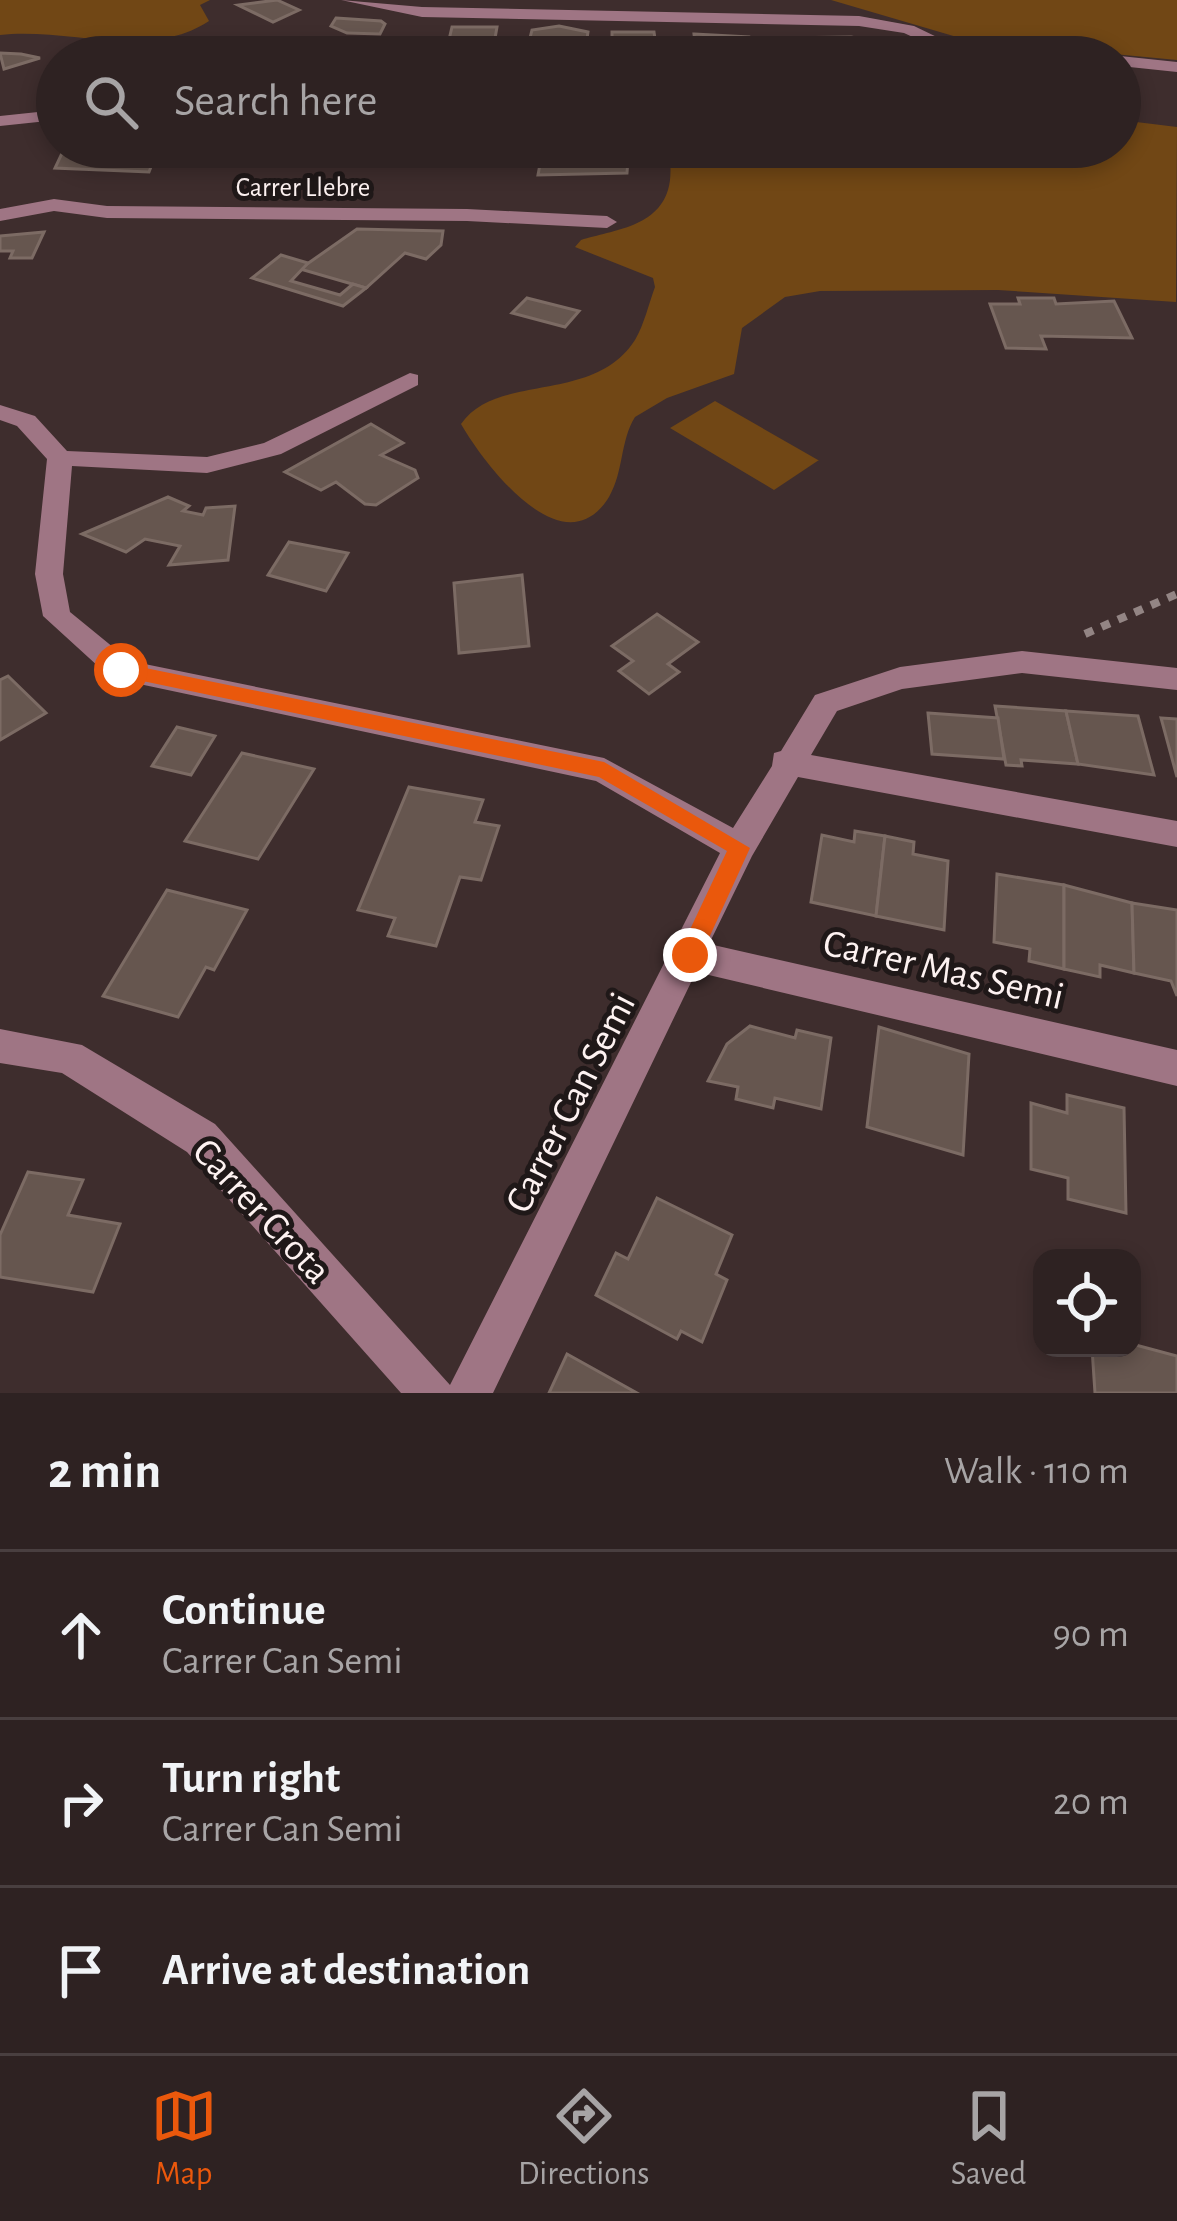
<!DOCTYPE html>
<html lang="en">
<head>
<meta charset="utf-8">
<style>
  body { margin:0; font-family:"Alegreya Sans",sans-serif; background:#3a2f2f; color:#f1f3f6 }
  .controls { position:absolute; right:36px; bottom:36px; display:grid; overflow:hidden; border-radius:24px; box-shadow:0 6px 18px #0003 }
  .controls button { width:108px; height:108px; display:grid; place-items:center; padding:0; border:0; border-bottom:3px solid #493f40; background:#2e2222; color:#f1f3f6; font:60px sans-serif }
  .stop { position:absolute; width:36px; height:36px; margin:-27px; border:9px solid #ea580c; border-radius:50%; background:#fff }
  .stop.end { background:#ea580c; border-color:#fff; box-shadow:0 3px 12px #0008 }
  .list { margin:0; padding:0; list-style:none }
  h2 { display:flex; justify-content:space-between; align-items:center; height:156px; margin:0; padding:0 48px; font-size:51px }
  h2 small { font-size:39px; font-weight:400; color:#a7a4a5 }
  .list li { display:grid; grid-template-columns:78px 1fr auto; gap:36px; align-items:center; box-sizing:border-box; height:168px; padding:0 48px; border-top:3px solid #493f40 }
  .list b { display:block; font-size:45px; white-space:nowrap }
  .list p { margin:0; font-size:39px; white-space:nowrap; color:#a7a4a5 }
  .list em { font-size:39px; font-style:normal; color:#a7a4a5 }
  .icon { flex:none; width:66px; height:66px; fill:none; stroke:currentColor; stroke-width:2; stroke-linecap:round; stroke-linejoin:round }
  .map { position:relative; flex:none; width:1177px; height:1393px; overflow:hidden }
  .search { position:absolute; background:#2e2222; box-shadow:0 6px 18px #0003; left:36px; right:36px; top:36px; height:132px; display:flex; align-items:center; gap:30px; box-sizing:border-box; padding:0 42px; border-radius:66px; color:#a7a4a5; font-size:45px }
  .sheet { height:660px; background:#2e2222 }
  nav { display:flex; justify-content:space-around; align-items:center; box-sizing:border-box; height:168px; border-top:3px solid #493f40; background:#2e2222; font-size:33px; color:#a7a4a5 }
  nav a { display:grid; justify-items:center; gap:6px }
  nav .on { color:#ea580c }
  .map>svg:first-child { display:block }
  .green { fill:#714715 }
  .building { fill:#66564f; stroke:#7c6b64; stroke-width:3 }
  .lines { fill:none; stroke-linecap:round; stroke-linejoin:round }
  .path { stroke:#938584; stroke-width:8; stroke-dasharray:9 9; stroke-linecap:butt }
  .minor { fill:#9f7584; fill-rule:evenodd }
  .route { fill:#ea580c }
  .labels { text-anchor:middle; stroke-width:10; stroke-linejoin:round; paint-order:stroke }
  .far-street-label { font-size:27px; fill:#fdf2f1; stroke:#1f1818 }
  .near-street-label { font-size:39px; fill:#fdf2f1; stroke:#1f1818 }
</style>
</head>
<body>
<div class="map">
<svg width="1177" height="1393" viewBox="0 0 1177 1393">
  <rect width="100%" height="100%" fill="#3e2d2d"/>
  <!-- green -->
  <g class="green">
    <path d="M0,0H210L200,5L209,21C149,61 67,27 0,35Z"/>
    <path d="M831,0H1177V60L967,40Z"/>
    <path d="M1120,120L1177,127L1176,302L998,290L820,291L785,297L742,328L734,374L667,398L635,417C620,441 624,471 609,497C563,571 483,462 461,424C497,372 593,405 635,340C644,325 649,303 655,287L653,278L575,247L581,240C613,230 660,227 669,186C672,173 669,161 672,147H1120Z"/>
    <path d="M715,401L818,460H819L774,490L670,428Z"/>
  </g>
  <!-- building -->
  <g class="building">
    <path d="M277,0L299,10L273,22L238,5Z"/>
    <path d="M336,18L381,21L385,24L380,34L347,33L331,26Z"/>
    <path d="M559,26L588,32L586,46L529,42L532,30Z"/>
    <path d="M452,27H497L494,44H448Z"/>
    <path d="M612,32H654L655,39H666V46L612,44Z"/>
    <path d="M694,34L749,37L751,49L696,50Z"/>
    <path d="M851,37L867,40L870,52L782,51L779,38Z"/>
    <path d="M0,53L21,54L40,58L4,69Z"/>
    <path d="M118,147L115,155L154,159L149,172L55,168L64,149Z"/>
    <path d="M605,152L628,160L627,173L538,175L541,159H579Z"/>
    <path d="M357,229L443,231L441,245L426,259L405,253L366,288L300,269Z"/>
    <path d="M44,232L32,258H10L13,251H0V236Z"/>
    <path d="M281,255L308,263L291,281L340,295L353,284L366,288L343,306L252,278Z"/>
    <path d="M527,298L579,311L565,327L512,313Z"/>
    <path d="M1018,298H1054L1056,304L1114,301L1132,338L1041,336L1046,349L1006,348L990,304H1020Z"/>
    <path d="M371,424L403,443L381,455L415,470L418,478L376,505L365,504L336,482L321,490L285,472Z"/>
    <path d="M168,497L189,506L183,511L203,515L206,508L235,506L228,560L169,565L180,546L145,539L126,552L82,534Z"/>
    <path d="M289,542L348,553L326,591L268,575Z"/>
    <path d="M522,575L529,646L459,653L454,583Z"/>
    <path d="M657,614L698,642L668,664L679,672L649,694L619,671L633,661L612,646Z"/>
    <path d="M8,676L46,713L0,740V680Z"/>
    <path d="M995,706L1066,711L1078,764L1021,760L1022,766L1006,765Z"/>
    <path d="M1066,711L1138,716L1154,775L1078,764Z"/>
    <path d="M928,713L998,718L1004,759L932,754Z"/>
    <path d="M1161,718L1177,719V777Z"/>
    <path d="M177,727L215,736L191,775L152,766Z"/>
    <path d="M242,753L314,769L258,859L185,841Z"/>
    <path d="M409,787L483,800L475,822L499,826L481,880L460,877L436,946L388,936L395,918L358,910Z"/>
    <path d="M855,831L885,836L876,916L811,902L822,835L854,842Z"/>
    <path d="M885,836L914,842L913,854L948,861L944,930L876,916Z"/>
    <path d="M997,874L1064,885V969L1029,961L1030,949L994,942Z"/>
    <path d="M1064,885L1132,903L1134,973L1100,965V977L1064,969Z"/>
    <path d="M167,890L247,910L214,970L206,967L178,1017L103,996Z"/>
    <path d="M1132,903L1177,910V996L1171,981L1134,973Z"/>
    <path d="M750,1026L795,1038L797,1030L831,1038L821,1109L775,1098L773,1108L736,1099L738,1087L708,1081L727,1044Z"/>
    <path d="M879,1027L969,1054L963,1155L867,1127Z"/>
    <path d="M1067,1095L1124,1108L1126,1213L1068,1199V1178L1031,1169V1103L1067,1113Z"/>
    <path d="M28,1172L83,1180L68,1215L120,1224L93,1292L0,1277V1235Z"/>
    <path d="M657,1198L732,1235L716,1274L727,1280L702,1342L681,1331L677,1339L596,1295L616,1253L628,1259Z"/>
    <path d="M1132,1344L1177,1356V1393H1095L1092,1348Z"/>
    <path d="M567,1354L637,1393H549Z"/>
  </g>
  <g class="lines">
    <!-- path -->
    <path class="path" d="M1085,634L1177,594"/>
    <!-- minor -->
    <g class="minor">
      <path d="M341,0L422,7L859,16L914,26L941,39L1076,52L1084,57L946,49L947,57H931L930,45L904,33L859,26L422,17Z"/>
      <path d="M1120,56L1177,62V72L1120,66Z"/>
      <path d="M57,110V120L0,126V116Z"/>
      <path d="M54,199L107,206L467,209L607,216L617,222L607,228L467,221L107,218L54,211L0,221V209Z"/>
      <path d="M410,373L418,375V385L281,454L207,473L72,466L63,574L70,612L130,661L604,758L733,828L772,766L774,753L781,751L815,695L900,667L1022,651L1177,668V690L1022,673L902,689L837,711L811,755L1177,821V847L798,777L752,856L709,944L1177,1050V1086L696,972L493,1393H401L187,1152L62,1073L0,1063V1029L82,1045L215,1124L450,1385L720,853L596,781L111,678L43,616L35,574L47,459L17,426L0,420V405L35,416L67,451L207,457L264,443Z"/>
    </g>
  </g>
  <!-- route -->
  <path class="route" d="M121,663L604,762L750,848L698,962L690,965L678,955L727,851L599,777L114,675L112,670Z"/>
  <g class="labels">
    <!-- far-street labels -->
    <g class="far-street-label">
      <text x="303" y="196">Carrer Llebre</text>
    </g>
    <!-- near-street labels -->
    <g class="near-street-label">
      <text transform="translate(944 968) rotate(13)" y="14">Carrer Mas Semi</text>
      <text transform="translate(569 1102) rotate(-63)" y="14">Carrer Can Semi</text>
      <text transform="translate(263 1210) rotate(47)" y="14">Carrer Crota</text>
    </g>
  </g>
</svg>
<div class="controls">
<button><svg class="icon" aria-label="locate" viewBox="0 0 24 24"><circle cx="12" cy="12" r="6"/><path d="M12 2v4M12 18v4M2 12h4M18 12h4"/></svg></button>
</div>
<div class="stop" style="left:121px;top:670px"></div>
<div class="stop end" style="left:690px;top:955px"></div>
<div class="search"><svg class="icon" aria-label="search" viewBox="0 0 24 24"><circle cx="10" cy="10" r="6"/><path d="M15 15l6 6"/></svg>Search here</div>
</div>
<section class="sheet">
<h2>2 min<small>Walk · 110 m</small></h2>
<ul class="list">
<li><svg class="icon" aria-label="ahead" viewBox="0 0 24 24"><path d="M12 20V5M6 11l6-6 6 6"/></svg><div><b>Continue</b><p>Carrer Can Semi</p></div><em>90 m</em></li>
<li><svg class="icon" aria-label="right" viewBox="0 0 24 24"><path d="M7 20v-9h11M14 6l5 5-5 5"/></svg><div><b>Turn right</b><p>Carrer Can Semi</p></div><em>20 m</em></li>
<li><svg class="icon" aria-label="arrive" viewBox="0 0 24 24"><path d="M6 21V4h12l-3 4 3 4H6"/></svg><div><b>Arrive at destination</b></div></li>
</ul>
</section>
<nav>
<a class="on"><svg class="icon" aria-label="map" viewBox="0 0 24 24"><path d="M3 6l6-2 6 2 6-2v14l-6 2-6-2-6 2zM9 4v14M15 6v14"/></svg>Map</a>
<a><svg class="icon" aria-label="directions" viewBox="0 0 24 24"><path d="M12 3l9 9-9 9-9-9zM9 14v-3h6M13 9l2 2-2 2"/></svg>Directions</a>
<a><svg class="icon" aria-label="saved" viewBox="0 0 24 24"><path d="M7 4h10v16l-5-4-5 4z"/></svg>Saved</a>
</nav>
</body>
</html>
